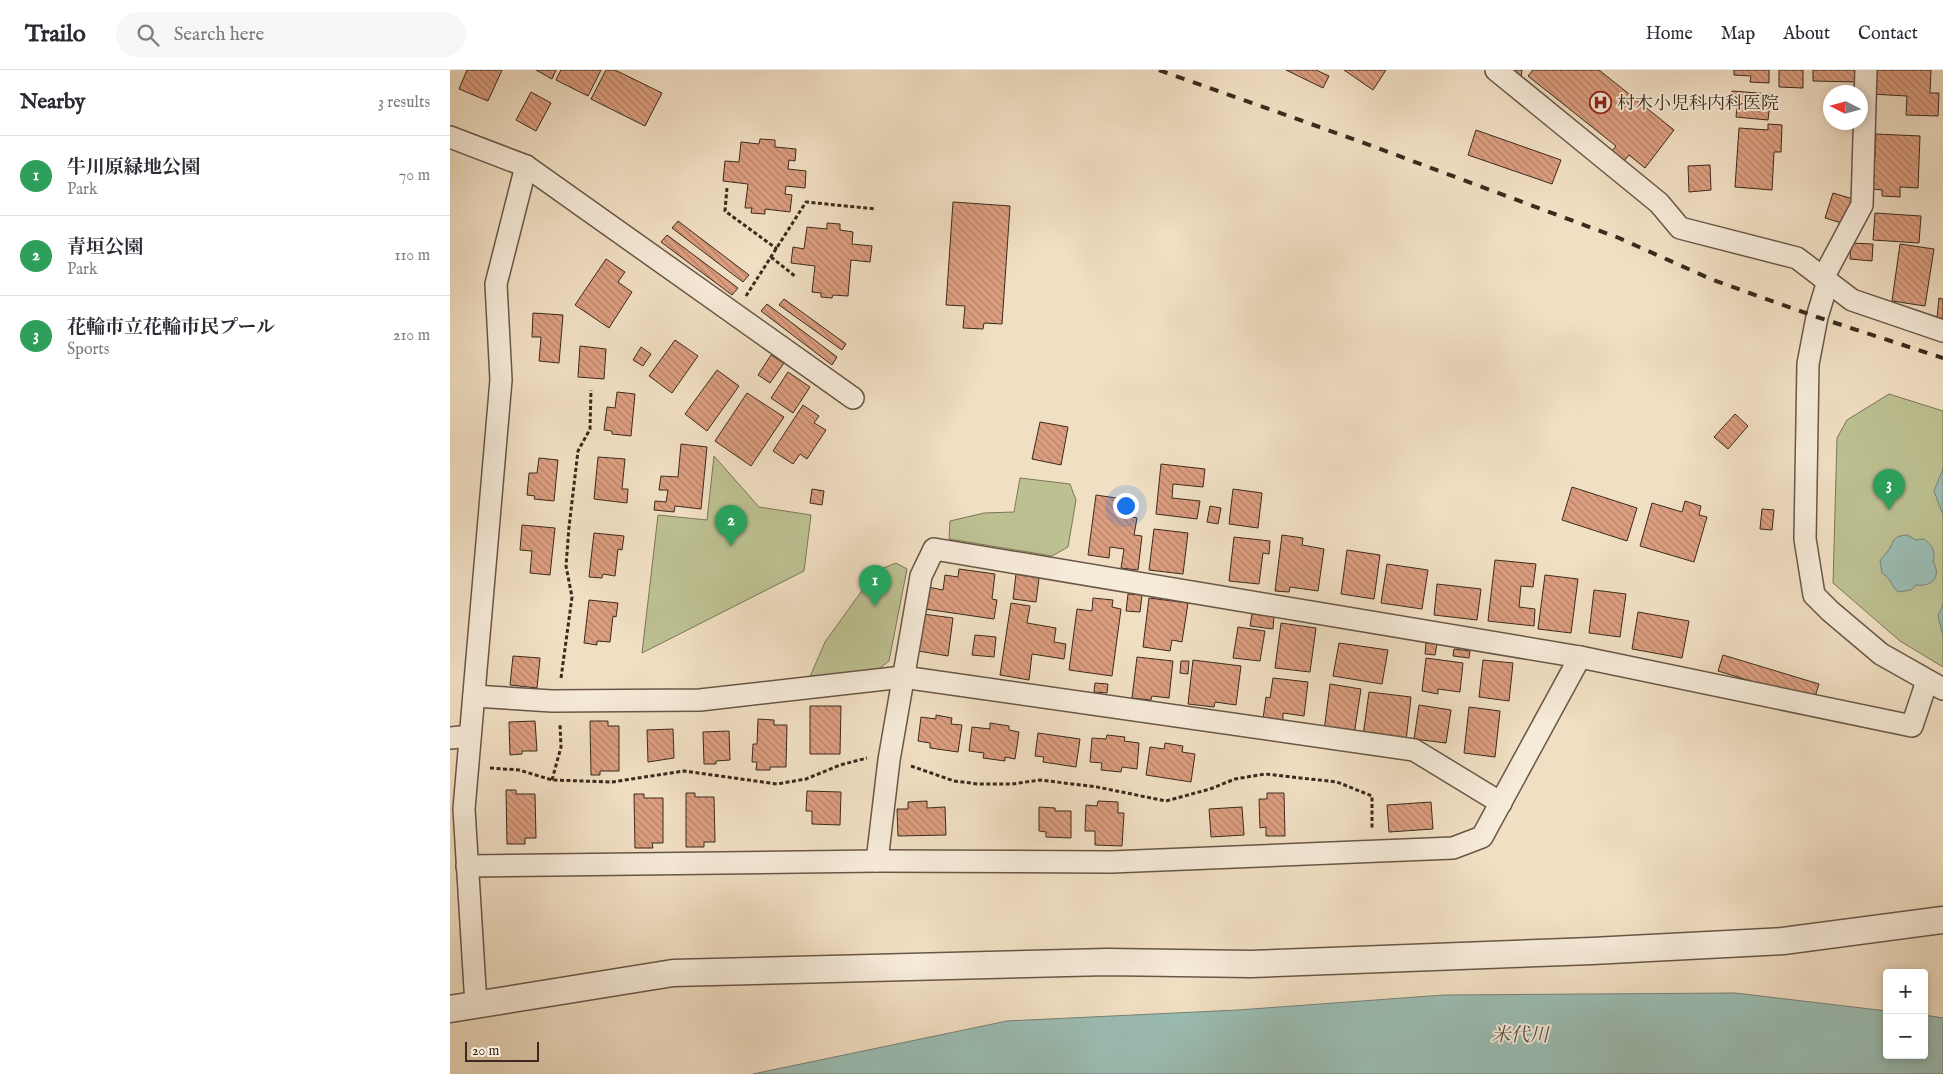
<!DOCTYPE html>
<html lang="en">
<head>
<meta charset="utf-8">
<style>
  body { margin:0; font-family:"IM FELL English","Noto Serif JP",serif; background:#f7f7f7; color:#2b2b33 }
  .controls { position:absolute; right:15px; bottom:15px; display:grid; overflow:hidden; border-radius:5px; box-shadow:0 2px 8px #0003 }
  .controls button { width:45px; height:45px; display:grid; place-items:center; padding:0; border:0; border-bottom:1px solid #e1e1e2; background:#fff; color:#2b2b33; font:25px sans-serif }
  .compass { position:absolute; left:1373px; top:15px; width:45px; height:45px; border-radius:50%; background:#fff; box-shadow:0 2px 8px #0003; rotate:276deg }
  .scale { position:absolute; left:15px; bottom:12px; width:74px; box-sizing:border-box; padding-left:5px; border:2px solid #3b2a1d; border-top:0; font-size:14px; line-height:18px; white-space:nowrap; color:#3b2a1d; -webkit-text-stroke:4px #f6ead8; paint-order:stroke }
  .you { position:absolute; left:675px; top:435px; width:18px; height:18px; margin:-12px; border:4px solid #fff; border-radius:50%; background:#1a73e8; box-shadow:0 0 0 8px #1a73e833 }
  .badge { display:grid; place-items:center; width:32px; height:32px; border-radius:50%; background:#7c3aed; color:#fff; font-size:16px; font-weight:700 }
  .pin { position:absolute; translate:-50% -41px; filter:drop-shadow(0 1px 2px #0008) }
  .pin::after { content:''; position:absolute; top:26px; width:18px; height:15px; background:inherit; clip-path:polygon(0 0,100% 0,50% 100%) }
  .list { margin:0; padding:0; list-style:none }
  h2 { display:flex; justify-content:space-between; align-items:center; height:65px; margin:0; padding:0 20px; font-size:21px }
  h2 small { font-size:16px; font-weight:400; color:#7c7c81 }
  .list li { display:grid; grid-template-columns:32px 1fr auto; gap:15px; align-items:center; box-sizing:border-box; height:80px; padding:0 20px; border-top:1px solid #e1e1e2 }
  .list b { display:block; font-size:19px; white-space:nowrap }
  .list p { margin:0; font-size:16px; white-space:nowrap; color:#7c7c81 }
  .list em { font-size:16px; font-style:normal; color:#7c7c81 }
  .icon { flex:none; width:28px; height:28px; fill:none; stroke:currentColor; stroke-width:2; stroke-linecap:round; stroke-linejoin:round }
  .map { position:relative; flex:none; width:1493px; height:1004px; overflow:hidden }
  header { display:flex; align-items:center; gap:30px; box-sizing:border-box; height:70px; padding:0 25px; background:#fff; border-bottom:1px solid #e1e1e2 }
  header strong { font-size:24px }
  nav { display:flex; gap:28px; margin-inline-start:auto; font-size:18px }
  .search { width:350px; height:45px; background:#f7f7f7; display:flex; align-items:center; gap:12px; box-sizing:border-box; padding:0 18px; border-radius:28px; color:#7c7c81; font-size:19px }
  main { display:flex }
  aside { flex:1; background:#fff }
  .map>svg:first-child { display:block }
  .green { fill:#bdc192; stroke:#7c7658 }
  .water { fill:#9bbdb3; stroke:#758277 }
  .building { fill:url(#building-back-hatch); stroke:#3b2a1d }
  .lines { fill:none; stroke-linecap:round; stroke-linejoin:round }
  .minor-casing { stroke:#685746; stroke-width:24 }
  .tertiary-casing { stroke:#685746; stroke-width:29 }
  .path { stroke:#3b2a1d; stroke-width:3; stroke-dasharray:4 2.5; stroke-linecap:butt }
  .minor { stroke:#f6ead8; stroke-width:21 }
  .tertiary { stroke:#f6ead8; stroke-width:26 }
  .rail { stroke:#3b2a1d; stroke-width:4; stroke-dasharray:9 9; stroke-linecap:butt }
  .labels { text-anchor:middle; stroke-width:4; stroke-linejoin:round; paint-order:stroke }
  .poi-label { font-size:18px; fill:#3b2a1d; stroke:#f6ead8; text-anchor:start }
  .water-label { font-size:19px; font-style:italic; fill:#534f42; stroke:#f6ead8 }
</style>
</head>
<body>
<header>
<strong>Trailo</strong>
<div class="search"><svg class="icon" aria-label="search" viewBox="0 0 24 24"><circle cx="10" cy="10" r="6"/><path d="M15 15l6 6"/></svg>Search here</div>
<nav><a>Home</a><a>Map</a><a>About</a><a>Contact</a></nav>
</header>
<main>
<aside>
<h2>Nearby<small>3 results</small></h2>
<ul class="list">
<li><span class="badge" style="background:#2e9e5b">1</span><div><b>牛川原緑地公園</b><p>Park</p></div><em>70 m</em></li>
<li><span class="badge" style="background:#2e9e5b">2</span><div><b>青垣公園</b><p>Park</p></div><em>110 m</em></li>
<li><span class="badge" style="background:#2e9e5b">3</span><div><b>花輪市立花輪市民プール</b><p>Sports</p></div><em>210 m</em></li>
</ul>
</aside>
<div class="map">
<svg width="1493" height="1004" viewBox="0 0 1493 1004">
  <defs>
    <pattern id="building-back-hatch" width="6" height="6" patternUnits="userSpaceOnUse" patternTransform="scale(1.25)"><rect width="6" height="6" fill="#dc9e80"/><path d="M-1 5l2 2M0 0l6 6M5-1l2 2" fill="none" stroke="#b48168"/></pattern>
  </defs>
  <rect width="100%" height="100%" fill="#f1dfc3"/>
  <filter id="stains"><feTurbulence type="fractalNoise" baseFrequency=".004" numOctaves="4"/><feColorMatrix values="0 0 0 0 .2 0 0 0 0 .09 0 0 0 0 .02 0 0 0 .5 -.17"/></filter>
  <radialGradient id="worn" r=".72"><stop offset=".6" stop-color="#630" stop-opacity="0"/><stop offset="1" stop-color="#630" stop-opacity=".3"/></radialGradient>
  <!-- green -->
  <g class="green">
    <path d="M1439,324L1493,341V597L1450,571L1383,513L1387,368L1397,350Z"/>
    <path d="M264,386L309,437L361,445L354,501L192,583L208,445L257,450Z"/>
    <path d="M570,408L620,414L626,430L618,477L602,486L499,469L500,451L534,443L564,442Z"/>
    <path d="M446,493L457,499L439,591L421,605L359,609L375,572L426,501Z"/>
  </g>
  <!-- water -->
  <g class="water">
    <path d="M1493,399V445L1484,421Z"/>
    <path d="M1457,465L1466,470L1474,469C1483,476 1486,481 1483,492C1492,507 1482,517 1466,515L1461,520L1448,522C1441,516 1441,508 1432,503L1430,491C1433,486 1438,482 1440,478C1444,468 1446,466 1457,465Z"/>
    <path d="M1493,534V566L1488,546Z"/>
    <path d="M1285,923L1437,941V985H1474V945L1493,948V1004H303L557,951L788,940L994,925Z"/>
  </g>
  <!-- building -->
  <g class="building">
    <path d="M17,0H52L38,31L9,19Z"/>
    <path d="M86,0H106L102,9Z"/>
    <path d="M111,0H151L138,26L106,10Z"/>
    <path d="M156,0H165L212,23L195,56L141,29Z"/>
    <path d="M836,0H866L879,6L873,18Z"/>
    <path d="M894,0H936L923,20Z"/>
    <path d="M1060,0H1072L1071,8Z"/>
    <path d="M1083,0H1149L1224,60L1195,98L1179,85L1173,92L1161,82L1166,76L1078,6Z"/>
    <path d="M1284,0H1319V13L1300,12L1301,6L1284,5Z"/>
    <path d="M1329,0H1353V18L1329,17Z"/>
    <path d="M1363,0H1409V12L1363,11Z"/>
    <path d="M1421,0H1481L1480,23H1489L1488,46L1456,45L1457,26L1420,24Z"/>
    <path d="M1282,21L1321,24L1318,50L1286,47L1287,36H1281Z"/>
    <path d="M81,22L101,33L86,61L66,50Z"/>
    <path d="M1318,54L1332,55L1331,82H1324L1322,120L1285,117L1289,58L1318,60Z"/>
    <path d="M1026,60L1111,90L1102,114L1018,85Z"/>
    <path d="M1426,64L1470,66L1468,118L1450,117V127L1432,126V120L1423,119Z"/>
    <path d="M310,69L325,70V77L346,79L345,91L339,90L338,99L356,101L355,118L336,116L335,124L342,125L340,142L315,139V144L301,143L302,138H295L298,114L273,111L275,91L289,92L291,72L309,74Z"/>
    <path d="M1260,95L1261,120L1239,122L1238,96Z"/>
    <path d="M1383,123L1403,129L1395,154L1375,148Z"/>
    <path d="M503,132L560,136L552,254L534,253L533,259L513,258L515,236L496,235Z"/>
    <path d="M1425,143L1471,146L1469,173L1423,170Z"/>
    <path d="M228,151L299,205L293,212L222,158Z"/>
    <path d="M377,153L390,154V160L403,162L402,174L422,176L420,192L401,190L398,226L383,225L382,228L371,227V223L362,222L365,196L341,193L343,177L354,179L357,157L377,159Z"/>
    <path d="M217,165L288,218L282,225L211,172Z"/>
    <path d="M1401,173L1423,174L1422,191L1400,189Z"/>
    <path d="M1450,174L1484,179L1475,236L1442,231Z"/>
    <path d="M156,189L175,202L168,212L182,222L159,258L125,235Z"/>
    <path d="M1489,228L1493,229V251L1487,248Z"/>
    <path d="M334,229L396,274L392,280L329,235Z"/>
    <path d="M317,234L387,287L382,295L311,241Z"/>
    <path d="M83,243L113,245L109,293L89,291L91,267H82Z"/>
    <path d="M225,270L248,286L222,323L199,306Z"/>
    <path d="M130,276L156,279L154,309L128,307Z"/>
    <path d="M191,277L201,284L193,296L183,290Z"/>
    <path d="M321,285L334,293L320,313L308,305Z"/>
    <path d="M267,300L289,316L257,361L235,344Z"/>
    <path d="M338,302L360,317L343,343L321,328Z"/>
    <path d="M167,322L185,324L181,366L162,364V361L154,360L157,337L165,338Z"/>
    <path d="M297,323L334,347L301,396L265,371Z"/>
    <path d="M353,335L369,346L364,353L376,360L357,389L350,384L343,394L323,381Z"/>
    <path d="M1285,344L1298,356L1278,379L1264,367Z"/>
    <path d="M590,352L618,357L611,395L582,389Z"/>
    <path d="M231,374L257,377L251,439L225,436L224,442L204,440L205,431L216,432L218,420H209L211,406L228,407Z"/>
    <path d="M148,387L175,389L172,419H178L177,433L144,429Z"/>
    <path d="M89,388L108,390L104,431L84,429L85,426L77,425L79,403H87Z"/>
    <path d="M711,394L755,399L753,417L723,414L722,428L750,431L747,449L706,444Z"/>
    <path d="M1122,417L1187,438L1177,471L1112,450Z"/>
    <path d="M362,419L374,421L372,435L360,433Z"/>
    <path d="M783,419L812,423L808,458L779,454Z"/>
    <path d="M646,425L680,430L678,446L687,448L684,465L692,466L688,500L671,498L674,479L660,477L659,488L638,485Z"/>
    <path d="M1235,431L1251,436L1249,445L1257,447L1244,492L1190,476L1202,433L1232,442Z"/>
    <path d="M760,436L771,438L768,454L757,452Z"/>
    <path d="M1312,439L1324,440L1322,460L1310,459Z"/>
    <path d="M72,455L105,458L100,505L80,503L82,481L70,480Z"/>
    <path d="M704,459L738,463L733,504L699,500Z"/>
    <path d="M144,463L174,466L172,480L168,479L165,506L153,504L152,508L139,507Z"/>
    <path d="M832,465L853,468L852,475L874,479L868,521L840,517L839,522L825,521Z"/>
    <path d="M784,467L820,471L819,484L813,483L809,514L779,511Z"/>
    <path d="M897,480L930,485L924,529L891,524Z"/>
    <path d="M1045,490L1086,494L1083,517L1071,516L1069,537L1085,539L1084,556L1038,551Z"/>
    <path d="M937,494L978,500L972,539L931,533Z"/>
    <path d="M509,499L545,504L542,529L547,530L544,549L475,539L478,517L493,520L495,505L508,507Z"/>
    <path d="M566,504L589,508L586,532L563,529Z"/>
    <path d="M1095,505L1128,509L1121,563L1088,559Z"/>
    <path d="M987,514L1031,519L1027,550L984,545Z"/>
    <path d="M1144,520L1176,524L1170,567L1139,563Z"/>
    <path d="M678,524L692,525L690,542L676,541Z"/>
    <path d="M643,528L663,530L662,537L671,539L662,606L619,600L627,539L642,541Z"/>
    <path d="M699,528L738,533L732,572L722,570L720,581L693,577Z"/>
    <path d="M139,530L168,533L166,547L163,546L160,572L147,571V575L134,573Z"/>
    <path d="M561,533L580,536L577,553L606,558L604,572L616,574L614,589L582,584L579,610L550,605Z"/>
    <path d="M1188,542L1239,551L1232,588L1182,579Z"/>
    <path d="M473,544L503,548L498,586L468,581Z"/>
    <path d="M802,544L824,546L823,559L800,556Z"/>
    <path d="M831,553L866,558L860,602L825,598Z"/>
    <path d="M788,557L815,561L810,591L783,588Z"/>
    <path d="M525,565L546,567L544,587L522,585Z"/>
    <path d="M889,573L938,580L932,614L883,606Z"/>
    <path d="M976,573L987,574L985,585L975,584Z"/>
    <path d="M1004,579L1020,581L1019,588L1003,586Z"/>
    <path d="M1273,585L1369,614L1364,630L1268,601Z"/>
    <path d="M63,586L90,588L87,618L60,615Z"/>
    <path d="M687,587L723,591L719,628L702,626L701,630L682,628Z"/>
    <path d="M976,588L1013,593L1010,622L988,619V624L972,621Z"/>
    <path d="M743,590L791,596L786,635L765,632L764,637L738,634Z"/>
    <path d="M1033,590L1063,593L1059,631L1029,627Z"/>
    <path d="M731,591H739L738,604L730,603Z"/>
    <path d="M823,608L858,612L854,646L833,643V652L813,649L816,627L820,628Z"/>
    <path d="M645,613L658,614L657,623L644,622Z"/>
    <path d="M880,614L911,619L904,665L874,661Z"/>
    <path d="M919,622L961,627L956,671L913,666Z"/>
    <path d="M969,635L1001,640L996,673L964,669Z"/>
    <path d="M360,636H391L390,684H360Z"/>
    <path d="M1019,637L1050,641L1045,687L1014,683Z"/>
    <path d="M486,645L502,648L501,654L512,655L508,682L480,678V673L468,671L471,647L486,649Z"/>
    <path d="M308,649L324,650V655H337L336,697H320V700H306L307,692H302L303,674H307Z"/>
    <path d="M85,651L87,681H72V684L60,685L59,652Z"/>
    <path d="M140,651H158V656H169V701H150V705H141Z"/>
    <path d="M540,653L559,656V660L569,662L565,689L555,687V691L533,688L534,683L519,681L522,657L540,659Z"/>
    <path d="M223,659L224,688L198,692L197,660Z"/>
    <path d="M279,661L280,690L266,691V694H254L253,662Z"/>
    <path d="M588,663L630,669L626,697L593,692L594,687L585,686Z"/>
    <path d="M657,665L675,667L674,671L689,673L687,699L672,697L671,702L651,700L652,693L640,692L642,668L656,669Z"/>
    <path d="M715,673L733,676L732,682L745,684L741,712L696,705L700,677L714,679Z"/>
    <path d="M56,720H66V724H85L86,768H75V774H57Z"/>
    <path d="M357,721L391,722L390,755L362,754V741H356Z"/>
    <path d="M236,723H245V727H264L265,772H254V777H236Z"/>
    <path d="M817,723H834L835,766H816V757L810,758L809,729H817Z"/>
    <path d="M184,724H194V728H213V773H202L203,778H185Z"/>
    <path d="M477,731V738L495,737L496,765L448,766L447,739H458V732Z"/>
    <path d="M648,731L668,732V743H674L672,776L645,775V761H635L636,735L647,736Z"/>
    <path d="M981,732L983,759L939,762L937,735Z"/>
    <path d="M589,737L605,738V741H621V768L596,767V762L589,761Z"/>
    <path d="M792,737L794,765L761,767L759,739Z"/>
  </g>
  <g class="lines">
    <defs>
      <g id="minor">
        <path d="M1046,0L1209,133L1230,158L1347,188L1402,230L1493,261"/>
        <path d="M0,67L76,96L403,328"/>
        <path d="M1373,208L1412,135L1416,0"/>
        <path d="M1378,211L1367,247L1358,294L1355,469L1364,525L1380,541L1431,584L1493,619"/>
        <path d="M24,626L102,631L250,630L453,607L964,680L1051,733"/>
        <path d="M0,668L20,666"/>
        <path d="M427,791L439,690L471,506L484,479L1130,587L1462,656L1477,611"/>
        <path d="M17,796L427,791L661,792L1003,778L1032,767L1130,587"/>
        <path d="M26,935L14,739L51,310L46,214L76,96"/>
      </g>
      <path id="tertiary" d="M0,939L223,903L657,892L801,894L1142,881L1333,871L1493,850"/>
    </defs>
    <!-- minor casing -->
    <use href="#minor" class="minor-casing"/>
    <!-- tertiary casing -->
    <use href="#tertiary" class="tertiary-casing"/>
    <!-- path -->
    <g class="path">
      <path d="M277,118L275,141L327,179"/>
      <path d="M321,187L346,207"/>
      <path d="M296,226L356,132L426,139"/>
      <path d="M111,608L122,527L116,496L119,457L128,381L140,359L141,320"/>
      <path d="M461,696L504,711L528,714H562L590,710L647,717L716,731L760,719L785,709L815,704L887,712L922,726V759"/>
      <path d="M40,698L69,700L102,710L162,712L234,701L327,714L356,709L390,695L417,688"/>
      <path d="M102,710L111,677L110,654"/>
    </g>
    <!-- minor -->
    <use href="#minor" class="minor"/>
    <!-- tertiary -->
    <use href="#tertiary" class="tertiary"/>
    <!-- rail -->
    <path class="rail" d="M709,0L906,70L1169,168L1263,210L1367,247L1493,288"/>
  </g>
  <!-- icons -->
  <defs>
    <symbol id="hospital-ring" viewBox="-11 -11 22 22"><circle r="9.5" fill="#f6ead8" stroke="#8f2418" stroke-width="1.5"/><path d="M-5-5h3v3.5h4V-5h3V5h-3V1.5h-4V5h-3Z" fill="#8f2418"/></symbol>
  </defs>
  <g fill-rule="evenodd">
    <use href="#hospital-ring" x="1138" y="20" width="25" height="25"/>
  </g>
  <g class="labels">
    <!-- poi labels -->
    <g class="poi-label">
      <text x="1167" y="39">村木小児科内科医院</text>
    </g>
    <!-- water labels -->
    <g class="water-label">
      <text x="1070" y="971">米代川</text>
    </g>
  </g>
  <rect width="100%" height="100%" filter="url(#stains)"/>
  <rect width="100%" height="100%" fill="url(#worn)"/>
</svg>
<div class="controls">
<button>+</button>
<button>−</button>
</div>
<svg class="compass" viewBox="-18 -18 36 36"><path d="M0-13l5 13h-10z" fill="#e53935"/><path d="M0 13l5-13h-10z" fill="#7c7c81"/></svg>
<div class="scale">20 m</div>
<div class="you"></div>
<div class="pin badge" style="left:425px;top:536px;background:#2e9e5b">1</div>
<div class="pin badge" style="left:281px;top:476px;background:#2e9e5b">2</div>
<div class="pin badge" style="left:1439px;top:440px;background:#2e9e5b">3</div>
</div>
</main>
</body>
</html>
